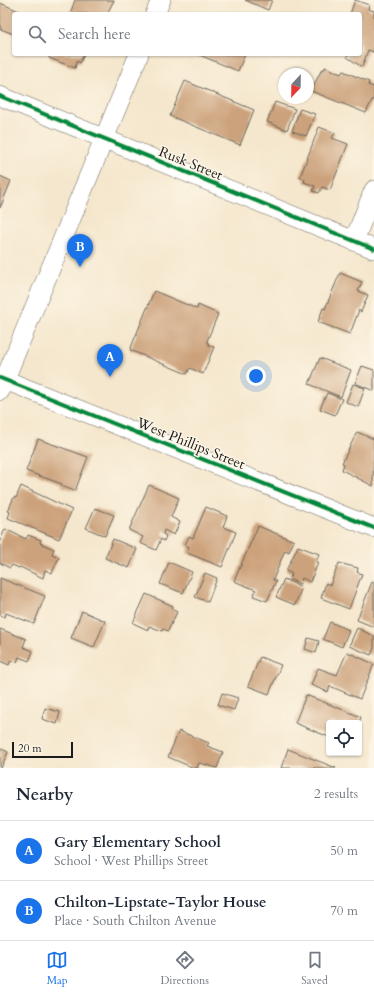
<!DOCTYPE html>
<html lang="en">
<head>
<meta charset="utf-8">
<style>
  body { margin:0; font-family:Cardo,serif; background:#f2f2f3; color:#1f2937 }
  .controls { position:absolute; right:12px; bottom:12px; display:grid; overflow:hidden; border-radius:4px; box-shadow:0 1px 3px #0004 }
  .controls button { width:36px; height:36px; display:grid; place-items:center; padding:0; border:0; border-bottom:1px solid #e0e1e3; background:#fff; color:#1f2937; font:20px sans-serif }
  .compass { position:absolute; left:278px; top:68px; width:36px; height:36px; border-radius:50%; background:#fff; box-shadow:0 1px 3px #0004; rotate:202deg }
  .scale { position:absolute; left:12px; bottom:10px; width:61px; box-sizing:border-box; padding-left:4px; border:2px solid #1c1c1c; border-top:0; font-size:11px; line-height:14px; white-space:nowrap; color:#1c1c1c; -webkit-text-stroke:3px #fcf5e5; paint-order:stroke }
  .you { position:absolute; left:256px; top:376px; width:14px; height:14px; margin:-10px; border:3px solid #fff; border-radius:50%; background:#1a73e8; box-shadow:0 0 0 6px #1a73e833 }
  .badge { display:grid; place-items:center; width:26px; height:26px; border-radius:50%; background:#1a73e8; color:#fff; font-size:13px; font-weight:700 }
  .pin { position:absolute; translate:-50% -33px; filter:drop-shadow(0 1px 2px #0008) }
  .pin::after { content:''; position:absolute; top:21px; width:14px; height:12px; background:inherit; clip-path:polygon(0 0,100% 0,50% 100%) }
  .list { margin:0; padding:0; list-style:none }
  h2 { display:flex; justify-content:space-between; align-items:center; height:52px; margin:0; padding:0 16px; font-size:17px }
  h2 small { font-size:13px; font-weight:400; color:#747a83 }
  .list li { display:grid; grid-template-columns:26px 1fr auto; gap:12px; align-items:center; box-sizing:border-box; height:60px; padding:0 16px; border-top:1px solid #e0e1e3 }
  .list b { display:block; font-size:15px; white-space:nowrap }
  .list p { margin:0; font-size:13px; white-space:nowrap; color:#747a83 }
  .list em { font-size:13px; font-style:normal; color:#747a83 }
  .icon { flex:none; width:22px; height:22px; fill:none; stroke:currentColor; stroke-width:2; stroke-linecap:round; stroke-linejoin:round }
  .map { position:relative; flex:none; width:374px; height:768px; overflow:hidden }
  .search { position:absolute; background:#fff; box-shadow:0 1px 3px #0004; left:12px; right:12px; top:12px; height:44px; display:flex; align-items:center; gap:10px; box-sizing:border-box; padding:0 14px; border-radius:4px; color:#747a83; font-size:15px }
  .sheet { height:172px; background:#fff }
  nav { display:flex; justify-content:space-around; align-items:center; box-sizing:border-box; height:56px; border-top:1px solid #e0e1e3; background:#fff; font-size:11px; color:#747a83 }
  nav a { display:grid; justify-items:center; gap:2px }
  nav .on { color:#1a73e8 }
  .map>svg:first-child { display:block }
  .building { fill:#cca27b }
  .lines { fill:none; stroke-linecap:round; stroke-linejoin:round }
  .minor-casing { stroke:#68635a; stroke-width:20 }
  .minor { stroke:#fff; stroke-width:19 }
  .cycleway-casing { stroke:#fcf5e5; stroke-width:6 }
  .cycleway { stroke:#00873e; stroke-width:4 }
  .labels { text-anchor:middle; stroke-width:3; stroke-linejoin:round; paint-order:stroke }
  .street-label { font-size:14px; fill:#1c1c1c; stroke:#fcf5e5 }
</style>
</head>
<body>
<div class="map">
<svg width="374" height="768" viewBox="0 0 374 768">
  <rect width="100%" height="100%" fill="#fcf5e5"/>
  <filter id="ink" filterUnits="userSpaceOnUse"><feTurbulence type="fractalNoise" baseFrequency=".025" numOctaves="2"/><feDisplacementMap in="SourceGraphic" scale="8" xChannelSelector="R" yChannelSelector="G"/><feConvolveMatrix kernelMatrix="1 2 1 2 8 2 1 2 1" color-interpolation-filters="sRGB"/></filter>
  <filter id="wash" filterUnits="userSpaceOnUse"><feTurbulence type="fractalNoise" baseFrequency=".012" numOctaves="4" result="noise"/><feDisplacementMap in="SourceGraphic" scale="16" xChannelSelector="R" yChannelSelector="G"/><feGaussianBlur stdDeviation="0.9" result="paint"/><feColorMatrix in="noise" values="0 0 0 0 0 0 0 0 0 0 0 0 0 0 0 0 0 1.4 0 .05"/><feComposite in="paint" operator="in"/></filter>
  <g filter="url(#wash)">
    <rect width="100%" height="100%" fill="#f5e7cd"/>
    <g id="blocks">
      <!-- building -->
      <g class="building">
        <path d="M75,0H114L107,14H70Z"/>
        <path d="M245,0H272L268,10Z"/>
        <path d="M355,0L369,5L368,9L374,11V52L368,50L362,67L347,57L348,54H360V14H350Z"/>
        <path d="M0,3L26,14H14V34L0,29Z"/>
        <path d="M50,54H84L80,63L77,61L75,68L49,58Z"/>
        <path d="M197,54H245L238,71Z"/>
        <path d="M325,67L341,74L343,71L369,82L368,85L374,87V100H372L366,113L311,91L322,69L324,70Z"/>
        <path d="M185,81L254,110L240,145L170,116Z"/>
        <path d="M275,102L295,109L287,130L267,122Z"/>
        <path d="M300,109L315,114L306,136L292,131Z"/>
        <path d="M319,127L335,133L332,138L348,144L330,190L322,187L319,193L313,191L315,186L304,182L305,179L300,177Z"/>
        <path d="M0,176L11,181L0,208Z"/>
        <path d="M340,273L362,282L358,291L368,295L361,312L359,310L350,334L318,322L323,308L325,309Z"/>
        <path d="M154,291L197,309L198,305L218,314L207,341L209,345L214,347L203,374L190,368L187,374L130,350Z"/>
        <path d="M320,358L351,370L341,397L309,384Z"/>
        <path d="M362,366L374,370V391L355,383Z"/>
        <path d="M353,384L365,388L358,407L346,402Z"/>
        <path d="M327,393L342,399L335,415L320,409Z"/>
        <path d="M357,432L374,439L373,486L342,470L344,464L342,463Z"/>
        <path d="M38,439L88,457L75,491L61,486L62,484L26,471Z"/>
        <path d="M149,485L179,498L171,517L180,522L174,535L164,530L163,534L166,536L164,541L161,539L156,550L140,543L143,537L129,530Z"/>
        <path d="M21,486L72,510L59,539L8,518L10,512L8,511L14,497L16,498Z"/>
        <path d="M206,507L227,516L223,527L236,532L222,567L187,553L189,547L185,545L189,536L193,538Z"/>
        <path d="M95,508L114,515L105,536L86,528Z"/>
        <path d="M258,526L294,541L289,552L285,550L273,580L276,581L267,601L253,596L256,590L234,581Z"/>
        <path d="M5,529L26,539L28,535L41,540L40,543L54,549L52,554L59,557L52,573L45,570L43,578L20,567L19,568L12,565L10,568L0,563V541Z"/>
        <path d="M113,539L137,549L129,568L105,558Z"/>
        <path d="M298,546L319,554L316,562L318,563L310,582L302,578L300,584L289,579L292,574L286,571Z"/>
        <path d="M169,562L192,572L183,593L160,584Z"/>
        <path d="M339,563L358,568L357,572L362,574L349,609L321,598L326,583L330,585Z"/>
        <path d="M205,573L217,578L208,602L195,597Z"/>
        <path d="M0,578L45,596L34,624L6,613L5,617L0,615Z"/>
        <path d="M284,579L302,587L295,605L276,597Z"/>
        <path d="M372,582L374,583V627L357,620Z"/>
        <path d="M146,594L173,606L172,609L177,612L168,631L163,629L162,631L149,626L148,630L133,623Z"/>
        <path d="M82,611L105,621L94,647L71,638Z"/>
        <path d="M330,622L349,630L342,647L323,639Z"/>
        <path d="M357,628L374,636V648L371,655L349,646Z"/>
        <path d="M0,629L26,639L23,647L33,651L29,661L19,657L17,662L11,660L9,665L0,661Z"/>
        <path d="M308,638L319,641L316,653L305,649Z"/>
        <path d="M347,652L374,664L360,699L330,686L328,692L311,685L318,668L337,675Z"/>
        <path d="M260,657L281,665L269,694L248,686Z"/>
        <path d="M222,693L238,698L234,710L218,705Z"/>
        <path d="M306,695L361,717L359,723H329V737L295,723Z"/>
        <path d="M45,708L60,712L57,724L42,719Z"/>
        <path d="M179,731L209,743L207,746L223,752L217,768L199,763L197,768H194L168,757Z"/>
        <path d="M0,748L8,752L1,768H0Z"/>
        <path d="M288,749L336,768H281Z"/>
      </g>
    </g>
  </g>
  <g filter="url(#ink)">
    <use href="#blocks" fill-opacity="0" stroke="#68635a" stroke-width="1"/>
    <g class="lines">
      <defs>
        <g id="minor">
          <path d="M155,14L161,0"/>
          <path d="M0,96L374,249"/>
          <path d="M354,241L374,190"/>
          <path d="M0,378L374,528"/>
          <path d="M0,391L139,54"/>
        </g>
      </defs>
      <!-- minor casing -->
      <use href="#minor" class="minor-casing"/>
      <!-- minor -->
      <use href="#minor" class="minor"/>
      <defs>
        <g id="cycleway">
          <path d="M0,96L374,249"/>
          <path d="M0,378L374,528"/>
        </g>
      </defs>
      <!-- cycleway casing -->
      <use href="#cycleway" class="cycleway-casing"/>
      <!-- cycleway -->
      <use href="#cycleway" class="cycleway"/>
    </g>
  </g>
  <g class="labels">
    <!-- street labels -->
    <g class="street-label">
      <text transform="translate(191 163) rotate(22)" y="5">Rusk Street</text>
      <text transform="translate(191 443) rotate(22)" y="5">West Phillips Street</text>
    </g>
  </g>
</svg>
<div class="controls">
<button><svg class="icon" aria-label="locate" viewBox="0 0 24 24"><circle cx="12" cy="12" r="6"/><path d="M12 2v4M12 18v4M2 12h4M18 12h4"/></svg></button>
</div>
<svg class="compass" viewBox="-18 -18 36 36"><path d="M0-13l5 13h-10z" fill="#e53935"/><path d="M0 13l5-13h-10z" fill="#747a83"/></svg>
<div class="scale">20 m</div>
<div class="you"></div>
<div class="pin badge" style="left:110px;top:377px">A</div>
<div class="pin badge" style="left:80px;top:267px">B</div>
<div class="search"><svg class="icon" aria-label="search" viewBox="0 0 24 24"><circle cx="10" cy="10" r="6"/><path d="M15 15l6 6"/></svg>Search here</div>
</div>
<section class="sheet">
<h2>Nearby<small>2 results</small></h2>
<ul class="list">
<li><span class="badge">A</span><div><b>Gary Elementary School</b><p>School · West Phillips Street</p></div><em>50 m</em></li>
<li><span class="badge">B</span><div><b>Chilton-Lipstate-Taylor House</b><p>Place · South Chilton Avenue</p></div><em>70 m</em></li>
</ul>
</section>
<nav>
<a class="on"><svg class="icon" aria-label="map" viewBox="0 0 24 24"><path d="M3 6l6-2 6 2 6-2v14l-6 2-6-2-6 2zM9 4v14M15 6v14"/></svg>Map</a>
<a><svg class="icon" aria-label="directions" viewBox="0 0 24 24"><path d="M12 3l9 9-9 9-9-9zM9 14v-3h6M13 9l2 2-2 2"/></svg>Directions</a>
<a><svg class="icon" aria-label="saved" viewBox="0 0 24 24"><path d="M7 4h10v16l-5-4-5 4z"/></svg>Saved</a>
</nav>
</body>
</html>
